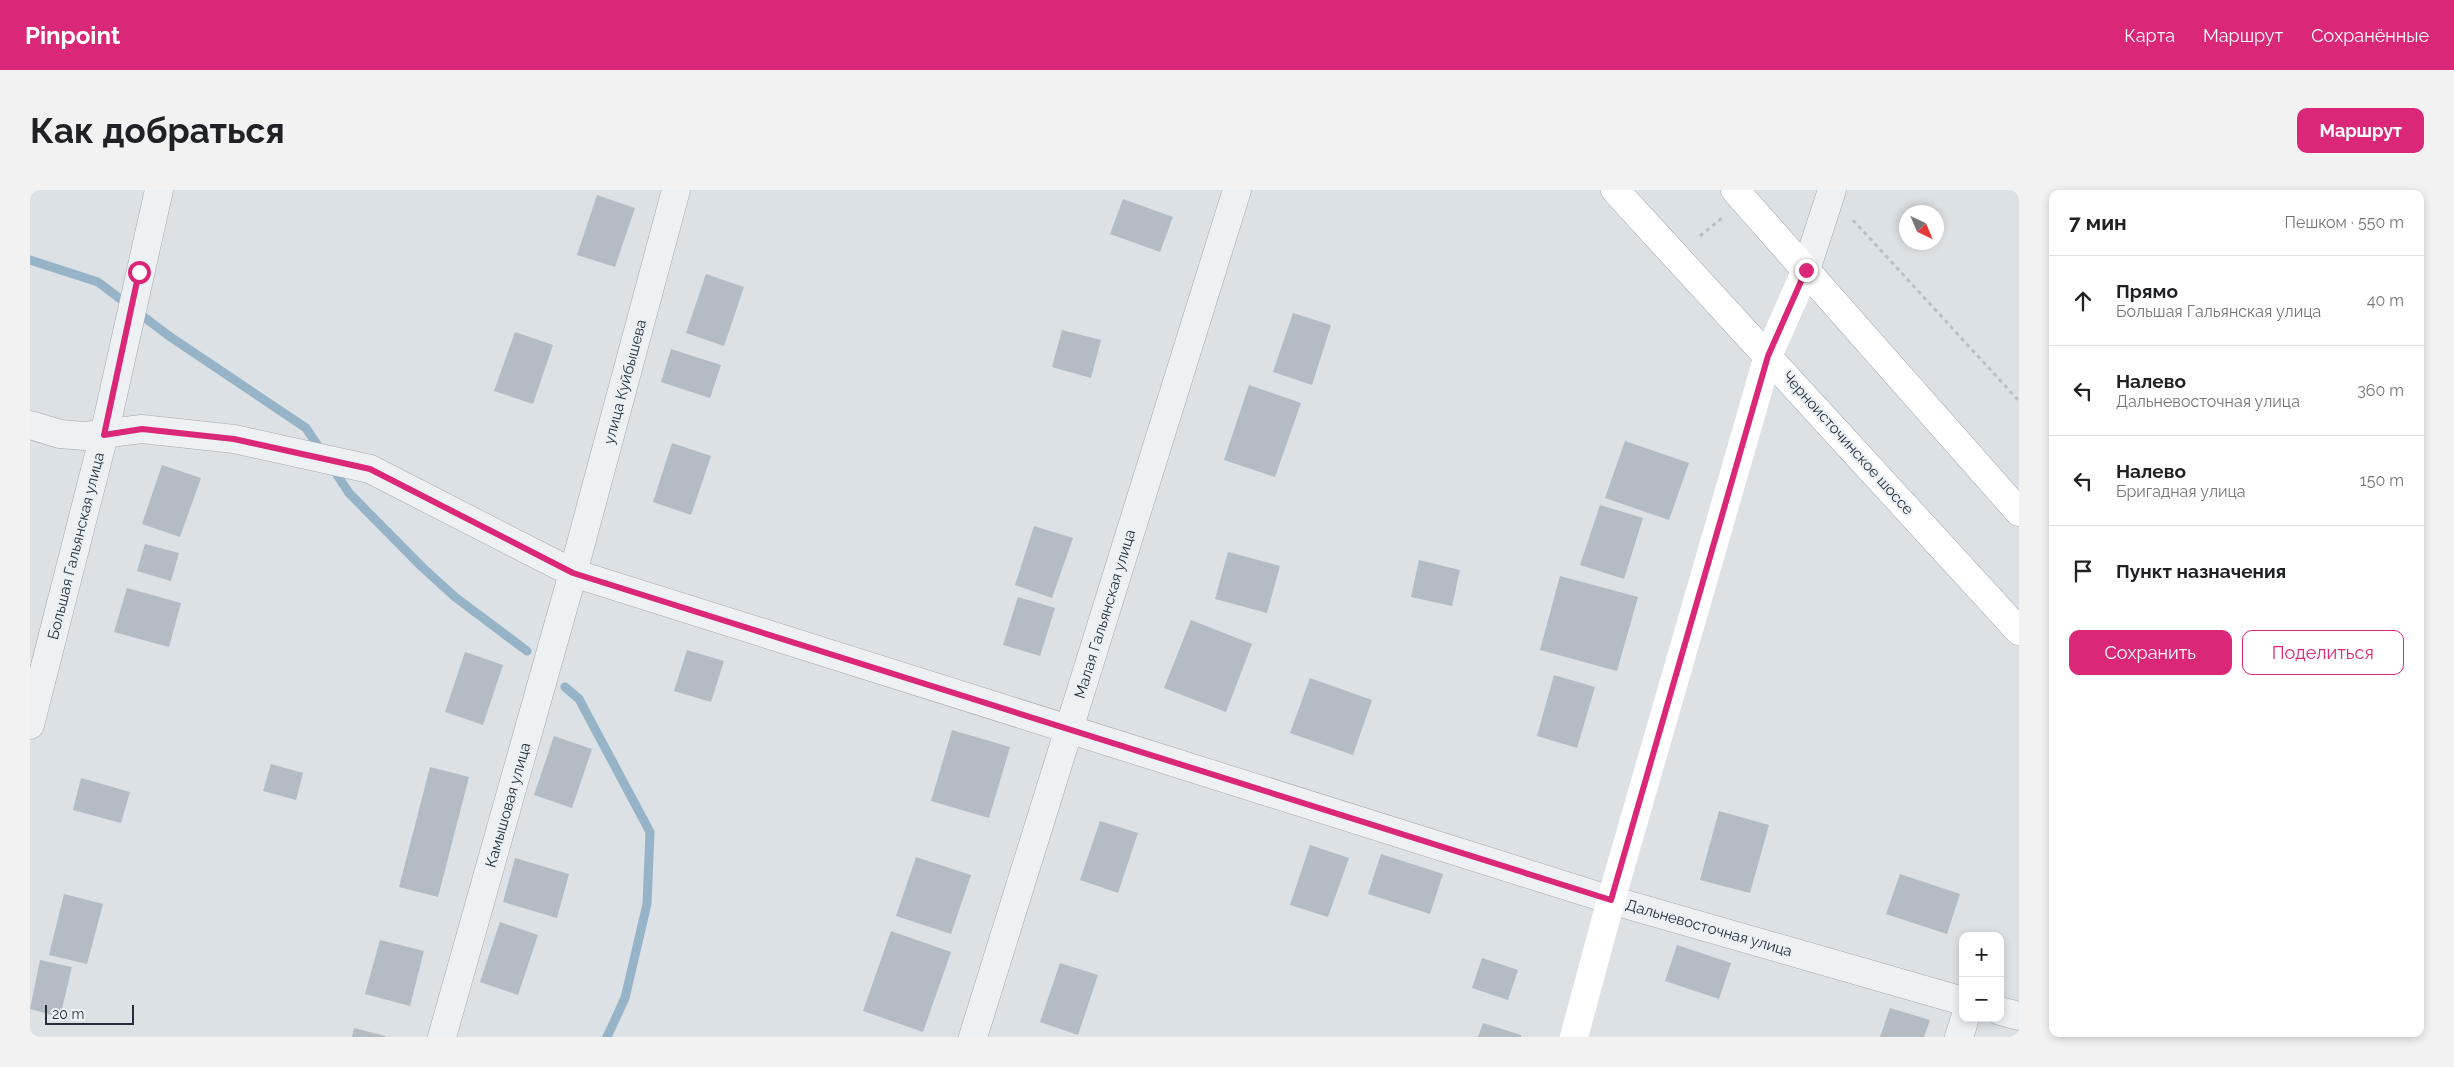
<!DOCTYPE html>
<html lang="ru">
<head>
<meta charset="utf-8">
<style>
  body { margin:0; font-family:Raleway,sans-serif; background:#f2f2f2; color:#202124 }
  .controls { position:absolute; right:15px; bottom:15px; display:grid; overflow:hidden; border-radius:10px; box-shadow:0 2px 8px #0003 }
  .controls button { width:45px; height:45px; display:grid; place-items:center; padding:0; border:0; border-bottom:1px solid #e0e0e0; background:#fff; color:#202124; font:25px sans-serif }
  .compass { position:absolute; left:1869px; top:15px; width:45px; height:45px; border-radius:50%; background:#fff; box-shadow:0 2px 8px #0003; rotate:136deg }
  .scale { position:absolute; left:15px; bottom:12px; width:89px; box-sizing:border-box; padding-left:5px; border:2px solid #26303c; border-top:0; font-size:14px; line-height:18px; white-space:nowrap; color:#26303c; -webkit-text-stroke:4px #ebf0f4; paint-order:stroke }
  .stop { position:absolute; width:15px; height:15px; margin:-11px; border:4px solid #db2777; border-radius:50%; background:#fff }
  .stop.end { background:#db2777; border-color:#fff; box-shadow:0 1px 5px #0008 }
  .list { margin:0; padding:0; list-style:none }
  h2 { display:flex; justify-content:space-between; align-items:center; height:65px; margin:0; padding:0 20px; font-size:21px }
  h2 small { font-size:16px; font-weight:400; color:#757577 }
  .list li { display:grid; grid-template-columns:32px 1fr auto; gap:15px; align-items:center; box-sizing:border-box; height:90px; padding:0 20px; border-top:1px solid #e0e0e0 }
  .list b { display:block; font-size:19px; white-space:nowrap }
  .list p { margin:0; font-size:16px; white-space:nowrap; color:#757577 }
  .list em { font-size:16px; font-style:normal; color:#757577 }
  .actions { display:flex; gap:10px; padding:15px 20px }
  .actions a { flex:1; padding:11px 0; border:1px solid #db2777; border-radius:10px; text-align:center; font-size:18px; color:#db2777 }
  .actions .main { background:#db2777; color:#fff }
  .icon { flex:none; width:28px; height:28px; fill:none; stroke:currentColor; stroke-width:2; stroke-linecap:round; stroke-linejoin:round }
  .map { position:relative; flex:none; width:1989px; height:847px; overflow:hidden; border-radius:10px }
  header { display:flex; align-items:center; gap:30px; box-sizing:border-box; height:70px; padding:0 25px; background:#db2777; color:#fff }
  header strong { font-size:24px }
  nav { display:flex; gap:28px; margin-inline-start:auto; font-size:18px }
  .intro { display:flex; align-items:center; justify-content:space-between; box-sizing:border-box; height:120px; padding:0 30px }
  h1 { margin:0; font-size:35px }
  .button { padding:12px 22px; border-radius:10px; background:#db2777; color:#fff; font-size:18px; font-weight:700 }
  main { display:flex; gap:30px; padding:0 30px }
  aside { flex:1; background:#fff; border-radius:10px; box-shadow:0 2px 8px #0003 }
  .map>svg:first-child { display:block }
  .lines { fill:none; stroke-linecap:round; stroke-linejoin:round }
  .stream { stroke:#96b3c7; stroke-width:9 }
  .building { fill:#b3bbc3 }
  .street-casing { stroke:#a2a8b0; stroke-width:29 }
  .primary-casing { stroke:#9ba6b2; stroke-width:29 }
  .path { stroke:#babfc4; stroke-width:3; stroke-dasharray:4 4; stroke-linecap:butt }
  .street { stroke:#eef1f4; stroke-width:28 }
  .secondary { stroke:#fff; stroke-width:28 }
  .primary { stroke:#fff; stroke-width:28 }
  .route { stroke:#db2777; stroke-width:6 }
  .labels { text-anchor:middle; stroke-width:4.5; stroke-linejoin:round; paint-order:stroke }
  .street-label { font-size:15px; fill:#26303c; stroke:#ebf0f4 }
</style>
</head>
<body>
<header>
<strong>Pinpoint</strong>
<nav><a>Карта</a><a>Маршрут</a><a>Сохранённые</a></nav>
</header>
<div class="intro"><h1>Как добраться</h1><a class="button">Маршрут</a></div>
<main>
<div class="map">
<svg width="1989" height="847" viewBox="0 0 1989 847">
  <rect width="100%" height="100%" fill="#dce1e6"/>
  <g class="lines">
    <!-- stream -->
    <g class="stream">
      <path d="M0,70L68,92L139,146L276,238L292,262"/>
      <path d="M302,277L319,303L392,377L425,407L497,461"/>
      <path d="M535,497L549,509L620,642L617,714L595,808L577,847"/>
    </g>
  </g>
  <!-- building -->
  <g class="building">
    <path d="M567,5L605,18L585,77L547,65Z"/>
    <path d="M1093,9L1143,27L1130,62L1080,44Z"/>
    <path d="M676,84L714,97L694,156L656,143Z"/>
    <path d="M1263,123L1301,135L1282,195L1243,182Z"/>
    <path d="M1032,140L1071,150L1061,188L1022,177Z"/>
    <path d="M485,142L523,155L503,214L464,201Z"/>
    <path d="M641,159L691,175L680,208L631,192Z"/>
    <path d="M1219,195L1271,213L1245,287L1194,270Z"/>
    <path d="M1595,251L1659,273L1639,330L1575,308Z"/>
    <path d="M642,253L681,266L661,325L623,312Z"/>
    <path d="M132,275L171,288L150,347L112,334Z"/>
    <path d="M1570,315L1613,328L1594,389L1550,375Z"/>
    <path d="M1004,336L1043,348L1022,408L985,395Z"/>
    <path d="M115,354L149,363L141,391L107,381Z"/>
    <path d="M1198,362L1250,376L1237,423L1185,409Z"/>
    <path d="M1389,370L1430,380L1422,416L1381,407Z"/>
    <path d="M1530,386L1608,407L1587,481L1510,460Z"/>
    <path d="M97,398L151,413L139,457L84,442Z"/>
    <path d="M988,407L1025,418L1010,466L973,455Z"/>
    <path d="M1161,430L1222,454L1196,522L1134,498Z"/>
    <path d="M657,460L694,471L681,512L644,501Z"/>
    <path d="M435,462L473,475L453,535L415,522Z"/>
    <path d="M1524,485L1565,497L1547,558L1507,546Z"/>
    <path d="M1280,488L1342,510L1323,565L1260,543Z"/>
    <path d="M922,540L980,557L959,628L901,611Z"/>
    <path d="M524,546L562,559L542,618L504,605Z"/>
    <path d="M241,574L273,583L266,610L233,601Z"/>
    <path d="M400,577L439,587L408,707L369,697Z"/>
    <path d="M51,588L100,602L91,633L43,620Z"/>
    <path d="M1689,621L1739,635L1720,703L1670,690Z"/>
    <path d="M1070,631L1108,643L1088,703L1050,690Z"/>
    <path d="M1280,655L1319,668L1298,727L1260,715Z"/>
    <path d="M1351,664L1413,684L1400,724L1338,704Z"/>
    <path d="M886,667L941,685L921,744L866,726Z"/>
    <path d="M485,668L539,684L527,728L473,712Z"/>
    <path d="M1870,684L1930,704L1917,744L1856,724Z"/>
    <path d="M34,704L73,714L57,774L19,765Z"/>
    <path d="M470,732L508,745L488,805L450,792Z"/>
    <path d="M861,741L921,762L893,842L833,821Z"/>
    <path d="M350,750L394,761L380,816L335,804Z"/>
    <path d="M1647,755L1701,773L1689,809L1635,791Z"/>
    <path d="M1452,768L1488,780L1478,810L1442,798Z"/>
    <path d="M10,770L42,777L30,827L0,819Z"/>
    <path d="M1030,773L1068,785L1048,845L1010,832Z"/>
    <path d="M1860,818L1900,830L1894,847H1850Z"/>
    <path d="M1453,833L1491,845V847H1448Z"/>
    <path d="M324,838L355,846V847H322Z"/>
  </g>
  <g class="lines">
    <defs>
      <g id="street">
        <path d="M1776,80L1802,0"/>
        <path d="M0,235L30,244L55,246L112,239L204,249L340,279L543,383L1581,710L1933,811"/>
        <path d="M0,535L74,245L129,0"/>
        <path d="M1970,821L1989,826"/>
        <path d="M412,847L543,383L646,0"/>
        <path d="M943,847L1207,0"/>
        <path d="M1929,847L1935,828"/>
      </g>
      <g id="primary">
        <path d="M1585,0L1989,441"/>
        <path d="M1705,0L1989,322"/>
      </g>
    </defs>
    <!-- street casing -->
    <use href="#street" class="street-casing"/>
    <!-- primary casing -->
    <use href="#primary" class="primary-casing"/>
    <!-- path -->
    <g class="path">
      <path d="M1823,30L1989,211"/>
      <path d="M1670,46L1692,28"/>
    </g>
    <!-- street -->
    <use href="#street" class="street"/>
    <!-- secondary -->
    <path class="secondary" d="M1544,847L1581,710L1738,166L1776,80"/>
    <!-- primary -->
    <use href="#primary" class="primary"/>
  </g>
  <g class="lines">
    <!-- route -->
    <path class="route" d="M109,82L74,245L112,239L204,249L340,279L543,383L1581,710L1738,166L1776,80"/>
  </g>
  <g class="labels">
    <!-- street labels -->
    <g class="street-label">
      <text transform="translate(595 192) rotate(-75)" y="5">улица Куйбышева</text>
      <text transform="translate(1818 253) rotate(48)" y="5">Черноисточинское шоссе</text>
      <text transform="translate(46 356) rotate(-76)" y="5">Большая Гальянская улица</text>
      <text transform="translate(1075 424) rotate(-73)" y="5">Малая Гальянская улица</text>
      <text transform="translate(478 615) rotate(-74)" y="5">Камышовая улица</text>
      <text transform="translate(1679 738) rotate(16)" y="5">Дальневосточная улица</text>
    </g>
  </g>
</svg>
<div class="controls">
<button>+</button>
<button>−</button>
</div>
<svg class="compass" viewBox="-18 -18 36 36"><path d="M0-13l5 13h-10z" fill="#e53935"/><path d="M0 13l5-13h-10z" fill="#757577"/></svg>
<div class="scale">20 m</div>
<div class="stop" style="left:109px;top:82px"></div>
<div class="stop end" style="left:1776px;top:80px"></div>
</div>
<aside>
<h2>7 мин<small>Пешком · 550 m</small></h2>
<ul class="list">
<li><svg class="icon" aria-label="ahead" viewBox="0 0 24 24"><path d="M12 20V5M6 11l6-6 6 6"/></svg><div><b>Прямо</b><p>Большая Гальянская улица</p></div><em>40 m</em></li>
<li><svg class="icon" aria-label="left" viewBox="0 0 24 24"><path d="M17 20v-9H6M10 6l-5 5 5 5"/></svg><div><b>Налево</b><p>Дальневосточная улица</p></div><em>360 m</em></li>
<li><svg class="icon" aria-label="left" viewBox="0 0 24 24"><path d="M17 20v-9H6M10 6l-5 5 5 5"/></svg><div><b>Налево</b><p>Бригадная улица</p></div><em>150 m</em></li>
<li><svg class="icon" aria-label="arrive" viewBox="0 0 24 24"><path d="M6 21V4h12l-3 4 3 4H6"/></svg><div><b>Пункт назначения</b></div></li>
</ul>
<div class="actions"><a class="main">Сохранить</a><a>Поделиться</a></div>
</aside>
</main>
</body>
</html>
